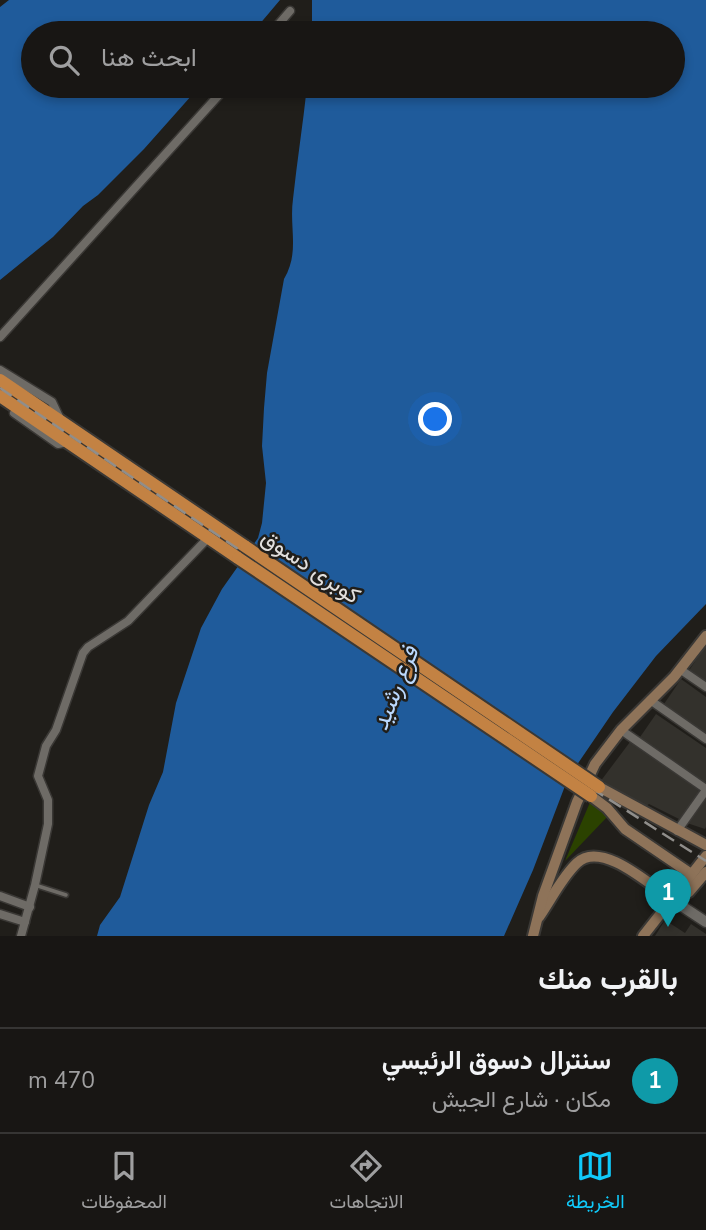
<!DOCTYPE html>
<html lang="ar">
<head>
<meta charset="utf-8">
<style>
  body { margin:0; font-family:"Nunito Sans",Vazirmatn,sans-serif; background:#211f1d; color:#f1f3f6; direction:rtl }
  .you { position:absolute; left:436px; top:420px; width:24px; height:24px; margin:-18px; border:5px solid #fff; border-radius:50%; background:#1a73e8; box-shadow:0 0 0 10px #1a73e833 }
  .badge { display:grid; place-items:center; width:46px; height:46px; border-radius:50%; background:#10cafa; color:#fff; font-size:23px; font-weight:700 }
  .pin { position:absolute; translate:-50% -58px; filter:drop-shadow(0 2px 4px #0008) }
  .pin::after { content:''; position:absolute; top:37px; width:24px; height:21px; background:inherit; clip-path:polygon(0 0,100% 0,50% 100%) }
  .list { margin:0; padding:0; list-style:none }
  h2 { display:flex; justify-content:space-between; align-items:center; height:91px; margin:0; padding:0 28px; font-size:30px }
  h2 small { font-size:23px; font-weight:400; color:#9f9fa0 }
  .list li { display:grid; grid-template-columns:46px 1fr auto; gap:21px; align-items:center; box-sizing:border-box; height:105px; padding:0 28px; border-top:2px solid #363534 }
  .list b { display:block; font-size:26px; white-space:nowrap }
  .list p { margin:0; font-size:23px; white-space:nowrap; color:#9f9fa0 }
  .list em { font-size:23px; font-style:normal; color:#9f9fa0 }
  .icon { flex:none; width:38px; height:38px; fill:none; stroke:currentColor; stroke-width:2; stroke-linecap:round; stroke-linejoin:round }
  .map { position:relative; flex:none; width:706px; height:936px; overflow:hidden; direction:ltr }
  .search { position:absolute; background:#181614; box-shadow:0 4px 10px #0003; left:21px; right:21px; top:21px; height:77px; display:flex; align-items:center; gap:18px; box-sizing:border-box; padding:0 24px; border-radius:38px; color:#9f9fa0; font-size:26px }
  .sheet { height:196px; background:#181614 }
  nav { display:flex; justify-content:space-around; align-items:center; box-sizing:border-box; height:98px; border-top:2px solid #363534; background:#181614; font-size:19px; color:#9f9fa0 }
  nav a { display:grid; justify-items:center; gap:4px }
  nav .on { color:#10cafa }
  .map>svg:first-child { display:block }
  .green { fill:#2b4200 }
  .water { fill:#1f5b9b }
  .building { fill:#33312c }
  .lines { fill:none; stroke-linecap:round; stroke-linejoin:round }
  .service-casing { stroke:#3a3835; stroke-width:7 }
  .minor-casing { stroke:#3a3835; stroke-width:11 }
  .tertiary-casing { stroke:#3a3835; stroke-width:13 }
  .secondary-casing { stroke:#3a3835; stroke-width:14 }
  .trunk-casing { stroke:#3a3835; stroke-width:16 }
  .service { stroke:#6e6b66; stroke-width:3.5 }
  .minor { stroke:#6e6b66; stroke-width:8 }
  .tertiary { stroke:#6e6b66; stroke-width:10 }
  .secondary { stroke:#8e7359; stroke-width:10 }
  .trunk { stroke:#c38243; stroke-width:12 }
  .rail { stroke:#908e8b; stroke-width:2.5; stroke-dasharray:14 7; stroke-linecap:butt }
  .trunk-bridge-casing { stroke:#3a3835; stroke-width:16; stroke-linecap:butt }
  .trunk-bridge { stroke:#c38243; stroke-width:12 }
  .labels { text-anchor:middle; stroke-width:5; stroke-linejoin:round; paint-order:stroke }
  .street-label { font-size:23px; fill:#e2e0de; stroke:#201e1a }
  .water-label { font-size:24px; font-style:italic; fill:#bbd9fe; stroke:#201e1a }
</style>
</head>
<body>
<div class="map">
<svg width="706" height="936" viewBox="0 0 706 936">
  <rect width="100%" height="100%" fill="#201e1a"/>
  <!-- green -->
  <path class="green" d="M591,800L608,816L565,861Z"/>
  <!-- water -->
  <g class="water">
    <path d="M9,0H280L252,33H33V86H200L144,149L98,195L83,206L53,237L0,280V7Z"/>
    <path d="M312,0H706V604L656,656L613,712L568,778L533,870L504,936H97L100,925L120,897L149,805L163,772L176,703L201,628L222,589L258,538L262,523L266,483L262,446L264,408L267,373L284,279C300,252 289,228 293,199C297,161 303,124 307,86H673V33H312Z"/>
  </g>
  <!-- building -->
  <g class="building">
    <path d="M706,645V684L688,672Z"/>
    <path d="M681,679L706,697V737L662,707Z"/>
    <path d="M656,714L706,748V781L704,785L638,740Z"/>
    <path d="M630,742L701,791L679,819L649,804L645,807L600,782Z"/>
    <path d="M706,795V827L705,829L687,823Z"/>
    <path d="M665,920L685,933L691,924L706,934V936H655Z"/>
  </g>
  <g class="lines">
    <defs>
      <path id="service" d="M35,885L66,895"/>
      <g id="minor">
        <path d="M271,33L290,11"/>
        <path d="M0,337L227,86"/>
        <path d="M0,370L52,402L61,421"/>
        <path d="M14,413L58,444L67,442"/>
        <path d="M681,670L706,687"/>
        <path d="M650,700L706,739"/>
        <path d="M621,730L706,789"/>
        <path d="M677,831L706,790"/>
        <path d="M0,896L30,907"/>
        <path d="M0,914L25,922"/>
        <path d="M21,936L35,885L48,824V800L38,776L46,746L56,730L83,653L88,647L128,621L208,538"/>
      </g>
      <path id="tertiary" d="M671,899L706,922"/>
      <g id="secondary">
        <path d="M599,787L706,845"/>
        <path d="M591,796L607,808L625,829L691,874"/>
        <path d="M671,899L689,892L706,872"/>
        <path d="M539,917C551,900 562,877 577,863C601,840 649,884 671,899"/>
        <path d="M533,936L543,896L577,802L595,764L621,730L674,677L706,636"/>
        <path d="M643,936L706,856"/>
      </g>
      <g id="trunk">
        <path d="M0,380L246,547"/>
        <path d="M0,396L238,558"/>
      </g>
    </defs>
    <!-- service casing -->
    <use href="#service" class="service-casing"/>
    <!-- minor casing -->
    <use href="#minor" class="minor-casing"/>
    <!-- tertiary casing -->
    <use href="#tertiary" class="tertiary-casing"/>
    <!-- secondary casing -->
    <use href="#secondary" class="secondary-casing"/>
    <!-- trunk casing -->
    <use href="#trunk" class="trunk-casing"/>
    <!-- service -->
    <use href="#service" class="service"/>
    <!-- minor -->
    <use href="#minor" class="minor"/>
    <!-- tertiary -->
    <use href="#tertiary" class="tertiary"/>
    <!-- secondary -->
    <use href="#secondary" class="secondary"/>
    <!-- trunk -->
    <use href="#trunk" class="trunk"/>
    <!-- rail -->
    <path class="rail" d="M0,388L599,793L706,861"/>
    <defs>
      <g id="trunk-bridge">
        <path d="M246,547L599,787"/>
        <path d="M238,558L591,796"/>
      </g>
    </defs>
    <!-- trunk-bridge casing -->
    <use href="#trunk-bridge" class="trunk-bridge-casing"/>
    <!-- trunk-bridge -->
    <use href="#trunk-bridge" class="trunk-bridge"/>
  </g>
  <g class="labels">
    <!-- street labels -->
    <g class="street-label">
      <text transform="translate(311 566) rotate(34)" y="8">كوبرى دسوق</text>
    </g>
    <!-- water labels -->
    <g class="water-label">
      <text transform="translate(395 688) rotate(-68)" y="8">فرع رشيد</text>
    </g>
  </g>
</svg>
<div class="you"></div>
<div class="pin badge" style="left:668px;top:927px;background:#0f9aa8">1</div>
<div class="search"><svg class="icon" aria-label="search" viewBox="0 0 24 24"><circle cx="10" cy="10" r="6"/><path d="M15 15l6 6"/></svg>ابحث هنا</div>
</div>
<section class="sheet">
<h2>بالقرب منك<small></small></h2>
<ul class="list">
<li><span class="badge" style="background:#0f9aa8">1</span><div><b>سنترال دسوق الرئيسي</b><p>مكان · شارع الجيش</p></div><em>470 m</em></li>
</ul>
</section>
<nav>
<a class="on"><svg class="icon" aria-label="map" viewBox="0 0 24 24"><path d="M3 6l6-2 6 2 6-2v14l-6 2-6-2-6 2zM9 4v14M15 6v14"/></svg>الخريطة</a>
<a><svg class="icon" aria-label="directions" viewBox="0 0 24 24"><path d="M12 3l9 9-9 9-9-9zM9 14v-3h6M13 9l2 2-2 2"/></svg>الاتجاهات</a>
<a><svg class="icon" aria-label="saved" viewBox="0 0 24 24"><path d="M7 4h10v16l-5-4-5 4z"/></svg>المحفوظات</a>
</nav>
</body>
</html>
